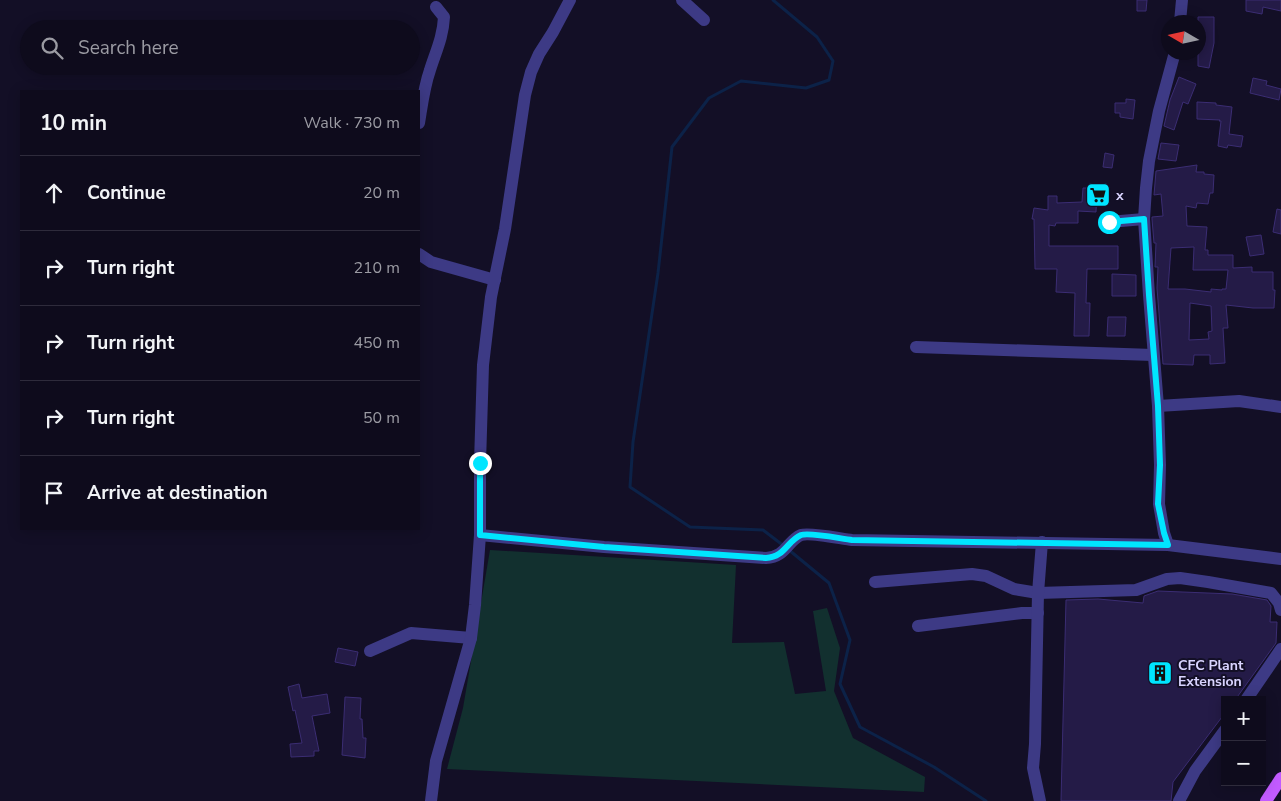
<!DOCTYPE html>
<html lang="en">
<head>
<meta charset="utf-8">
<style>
  body { margin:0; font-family:"Nunito Sans",sans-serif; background:#171425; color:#f1f3f6 }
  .controls { position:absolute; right:15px; bottom:15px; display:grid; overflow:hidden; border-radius:0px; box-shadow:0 2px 12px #0003 }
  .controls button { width:45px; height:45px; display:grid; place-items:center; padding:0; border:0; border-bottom:1px solid #2e2b3b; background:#0e0b1c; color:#f1f3f6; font:25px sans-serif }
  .compass { position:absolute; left:1161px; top:15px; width:45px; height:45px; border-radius:50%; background:#0e0b1c; box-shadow:0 2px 12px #0003; rotate:279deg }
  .stop { position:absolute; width:15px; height:15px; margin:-11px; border:4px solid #00e5ff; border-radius:50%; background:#fff }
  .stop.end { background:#00e5ff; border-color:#fff; box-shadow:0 1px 5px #0008 }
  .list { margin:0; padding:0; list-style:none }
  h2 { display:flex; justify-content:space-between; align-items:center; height:65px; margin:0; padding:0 20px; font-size:21px }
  h2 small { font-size:16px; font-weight:400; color:#9b9ba3 }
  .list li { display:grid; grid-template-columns:32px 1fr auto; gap:15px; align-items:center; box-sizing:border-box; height:75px; padding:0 20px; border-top:1px solid #2e2b3b }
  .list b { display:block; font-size:19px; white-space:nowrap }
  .list em { font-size:16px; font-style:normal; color:#9b9ba3 }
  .icon { flex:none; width:28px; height:28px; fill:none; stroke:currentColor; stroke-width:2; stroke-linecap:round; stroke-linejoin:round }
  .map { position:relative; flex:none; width:1281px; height:801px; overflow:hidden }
  .search { position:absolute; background:#0e0b1c; box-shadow:0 2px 12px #0003; left:20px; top:20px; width:400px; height:55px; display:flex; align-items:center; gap:12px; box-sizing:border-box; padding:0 18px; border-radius:28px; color:#9b9ba3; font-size:19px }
  .panel { position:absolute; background:#0e0b1c; box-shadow:0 2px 12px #0003; left:20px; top:90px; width:400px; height:440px; border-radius:0px }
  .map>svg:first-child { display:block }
  .green { fill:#12302f }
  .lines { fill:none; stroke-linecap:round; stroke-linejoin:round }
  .stream { stroke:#0c2248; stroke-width:3 }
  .building { fill:#241b47; stroke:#3b2d73; fill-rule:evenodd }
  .minor { stroke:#3d3a85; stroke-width:12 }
  .major { stroke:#c25bff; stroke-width:12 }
  .route { stroke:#00e5ff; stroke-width:6 }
  .labels { text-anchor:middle; stroke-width:4; stroke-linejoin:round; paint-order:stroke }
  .poi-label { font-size:14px; font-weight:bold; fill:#d9d4ff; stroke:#130f26; text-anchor:start }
</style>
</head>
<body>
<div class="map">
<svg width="1281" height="801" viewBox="0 0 1281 801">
  <rect width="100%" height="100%" fill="#130f26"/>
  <!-- green -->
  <path class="green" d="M490,550L736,565L732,643L784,642L795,694L826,691L813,611L827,608L840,648L834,691L853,738L925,777L924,792L447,769L463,708Z"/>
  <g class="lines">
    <!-- stream -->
    <g class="stream">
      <path d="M773,0L817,37L833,61L829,80L806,88L741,81L709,98L672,147L658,273L633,442L630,487L690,527L763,530L784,546"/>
      <path d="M789,550L829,583L850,640L840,684L860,727L934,767L986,801"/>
    </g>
  </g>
  <!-- building -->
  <g class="building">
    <path d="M1137,0H1147L1146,11H1137Z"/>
    <path d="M1246,0H1281V11L1263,7L1262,14L1246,11Z"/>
    <path d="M1198,17H1214V43L1209,68L1198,66Z"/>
    <path d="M1179,77L1196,84L1188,104L1183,102L1174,130L1164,126L1170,100Z"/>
    <path d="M1253,78L1267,81L1266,85L1281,89L1279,100L1250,93Z"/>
    <path d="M1126,99L1135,100L1133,119L1120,117V113H1115V103H1126Z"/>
    <path d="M1197,102L1216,103V105L1232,107L1229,134L1243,136L1241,147L1228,145L1227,148L1218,146L1221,121H1219L1220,120L1197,119Z"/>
    <path d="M1161,143L1179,145L1176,161L1158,159Z"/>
    <path d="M1105,153L1114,155L1112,168L1103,167Z"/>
    <path d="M1197,165L1196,172H1204V174L1214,175L1213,193H1210L1208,204L1197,203L1196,208L1186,206L1187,226L1207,227L1205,250H1208V255H1233V268L1252,267V272H1273V290H1275L1274,308H1253L1226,305L1228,328H1223L1225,363L1210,364V355H1194L1193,365L1163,364L1157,288L1158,267H1155L1156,243H1154L1152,219V217L1163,216L1161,194L1154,195L1156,171ZM1194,247L1193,270H1228L1226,289H1222V290L1211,289V292L1185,289H1168L1171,248ZM1190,303L1211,306L1212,331L1208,332L1209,339L1189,340Z"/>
    <path d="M1083,188H1097L1096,212L1078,211V223H1056L1055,226L1049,225V246H1118V269H1087L1086,303H1090L1089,336H1074L1075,293L1056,292L1057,269H1035L1034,219H1032L1034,208L1048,210V196H1057V203L1082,202Z"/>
    <path d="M1277,209L1281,210V234L1273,232Z"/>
    <path d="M1261,235L1264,254L1250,256L1246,237Z"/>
    <path d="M1112,274L1136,275V296H1112Z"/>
    <path d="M1108,317H1126L1125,336H1107Z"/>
    <path d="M1158,591L1232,594L1267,600L1271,606L1270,622H1277L1276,643L1235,700H1225V713L1173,782L1171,801H1061L1066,600L1098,599L1143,603L1144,596Z"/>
    <path d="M338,648L358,652L355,666L335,662Z"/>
    <path d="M299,684L302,698L327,694L330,713L312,716L319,751H314V756L291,757L290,744L302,743L295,710L293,711L288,687Z"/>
    <path d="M345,697L361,698L360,719H362L363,738H366L365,758L342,755Z"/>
  </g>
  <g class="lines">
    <!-- minor -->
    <g class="minor">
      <path d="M682,0L704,20"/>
      <path d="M1180,22L1182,0"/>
      <path d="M419,123C422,105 424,87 430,70C436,51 443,37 444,17L436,7"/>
      <path d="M1109,222L1144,219"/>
      <path d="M419,254L431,262L495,280"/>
      <path d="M916,347L1153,355"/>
      <path d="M1158,406L1239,401L1281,407"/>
      <path d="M480,535L604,547L766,558C786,557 787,541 801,535C810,532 842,539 852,540L1168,545L1281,559"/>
      <path d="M1168,545L1164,533L1159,504L1160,465L1158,406L1149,295L1144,219L1146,188L1149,161L1159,111L1175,52"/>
      <path d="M875,582L972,574L986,576L1014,589L1038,593L1136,590L1167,579L1180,578L1208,582L1271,593L1279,603L1281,610"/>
      <path d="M918,626L1022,613H1038"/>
      <path d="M370,651L411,633L471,638"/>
      <path d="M1246,700L1281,649"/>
      <path d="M431,801L436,761L471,638L475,605L480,535V463L483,365L491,297L505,229L525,95L531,72L539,54L553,32L570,0"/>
      <path d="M1040,801L1033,768L1035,744L1038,593L1042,542"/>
      <path d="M1179,801L1195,771L1225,730"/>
    </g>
    <!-- major -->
    <path class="major" d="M1266,801L1281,778"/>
  </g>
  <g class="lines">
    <!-- route -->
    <path class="route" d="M480,463V535L604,547L766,558C785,557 787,541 801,535C810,532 842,539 852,540L1168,545L1164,533L1158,504L1160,465L1158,406L1149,295L1144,219L1109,222"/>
  </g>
  <!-- icons -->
  <defs>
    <symbol id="supermarket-square" viewBox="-11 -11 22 22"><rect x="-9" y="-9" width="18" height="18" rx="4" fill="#00e5ff" stroke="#130f26"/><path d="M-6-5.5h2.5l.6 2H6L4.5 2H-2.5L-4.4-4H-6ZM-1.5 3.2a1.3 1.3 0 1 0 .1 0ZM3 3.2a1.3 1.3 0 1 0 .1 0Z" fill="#111"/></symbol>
    <symbol id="building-square" viewBox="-11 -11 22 22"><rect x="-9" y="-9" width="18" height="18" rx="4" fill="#00e5ff" stroke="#130f26"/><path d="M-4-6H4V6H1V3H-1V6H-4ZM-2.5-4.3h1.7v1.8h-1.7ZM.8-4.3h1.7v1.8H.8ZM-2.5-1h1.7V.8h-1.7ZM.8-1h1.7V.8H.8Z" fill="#111"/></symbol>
  </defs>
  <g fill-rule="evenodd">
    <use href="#supermarket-square" x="1084" y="181" width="28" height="28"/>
    <use href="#building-square" x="1146" y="659" width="28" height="28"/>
  </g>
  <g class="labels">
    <!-- poi labels -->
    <g class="poi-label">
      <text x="1116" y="200">x</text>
      <text x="1178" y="670">CFC Plant<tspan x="1178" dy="16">Extension</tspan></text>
    </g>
  </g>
</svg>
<div class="controls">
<button>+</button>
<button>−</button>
</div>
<svg class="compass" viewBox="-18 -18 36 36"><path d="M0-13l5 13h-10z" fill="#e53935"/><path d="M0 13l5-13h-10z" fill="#9b9ba3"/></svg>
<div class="stop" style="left:1109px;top:222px"></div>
<div class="stop end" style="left:480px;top:463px"></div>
<div class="search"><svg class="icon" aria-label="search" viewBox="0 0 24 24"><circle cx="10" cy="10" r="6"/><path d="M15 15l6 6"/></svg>Search here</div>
<section class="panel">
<h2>10 min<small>Walk · 730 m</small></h2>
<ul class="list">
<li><svg class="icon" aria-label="ahead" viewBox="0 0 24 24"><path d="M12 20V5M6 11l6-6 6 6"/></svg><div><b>Continue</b></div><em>20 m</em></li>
<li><svg class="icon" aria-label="right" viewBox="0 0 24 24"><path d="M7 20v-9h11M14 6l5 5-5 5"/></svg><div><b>Turn right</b></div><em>210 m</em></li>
<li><svg class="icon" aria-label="right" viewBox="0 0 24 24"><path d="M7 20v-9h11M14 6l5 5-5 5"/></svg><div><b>Turn right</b></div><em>450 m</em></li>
<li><svg class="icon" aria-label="right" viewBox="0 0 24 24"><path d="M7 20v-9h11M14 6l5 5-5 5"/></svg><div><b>Turn right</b></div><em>50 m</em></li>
<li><svg class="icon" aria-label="arrive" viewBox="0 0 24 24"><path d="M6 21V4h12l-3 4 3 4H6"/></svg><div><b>Arrive at destination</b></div></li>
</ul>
</section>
</div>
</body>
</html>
